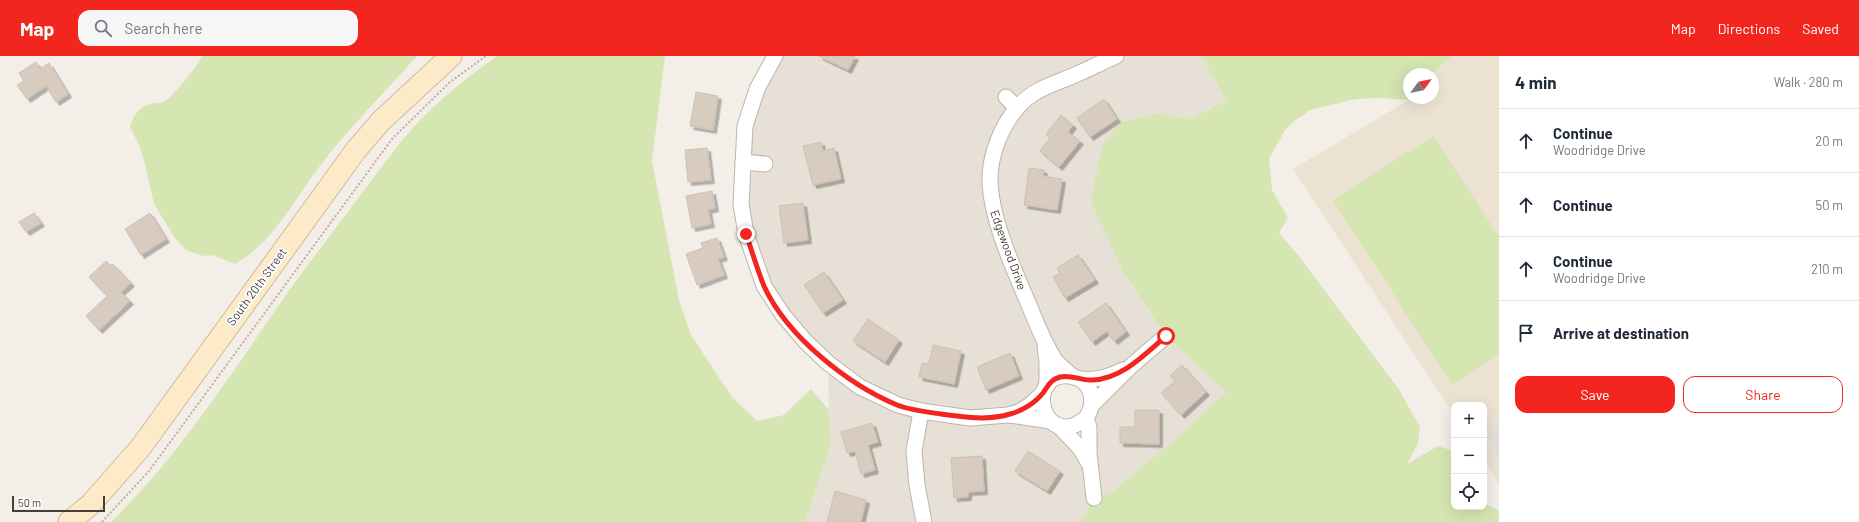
<!DOCTYPE html>
<html lang="en">
<head>
<meta charset="utf-8">
<style>
  body { margin:0; font-family:Barlow,sans-serif; background:#f6f6f7; color:#1f2937 }
  .controls { position:absolute; right:12px; bottom:12px; display:grid; overflow:hidden; border-radius:8px; box-shadow:0 4px 16px #0002 }
  .controls button { width:36px; height:36px; display:grid; place-items:center; padding:0; border:0; border-bottom:1px solid #e0e1e3; background:#fff; color:#1f2937; font:20px sans-serif }
  .compass { position:absolute; left:1403px; top:12px; width:36px; height:36px; border-radius:50%; background:#fff; box-shadow:0 4px 16px #0002; rotate:57deg }
  .scale { position:absolute; left:12px; bottom:10px; width:93px; box-sizing:border-box; padding-left:4px; border:2px solid #463e37; border-top:0; font-size:11px; line-height:14px; white-space:nowrap; color:#463e37; -webkit-text-stroke:3px #fff; paint-order:stroke }
  .stop { position:absolute; width:12px; height:12px; margin:-9px; border:3px solid #f3261f; border-radius:50%; background:#fff }
  .stop.end { background:#f3261f; border-color:#fff; box-shadow:0 1px 4px #0008 }
  .list { margin:0; padding:0; list-style:none }
  h2 { display:flex; justify-content:space-between; align-items:center; height:52px; margin:0; padding:0 16px; font-size:17px }
  h2 small { font-size:13px; font-weight:400; color:#747a83 }
  .list li { display:grid; grid-template-columns:26px 1fr auto; gap:12px; align-items:center; box-sizing:border-box; height:64px; padding:0 16px; border-top:1px solid #e0e1e3 }
  .list b { display:block; font-size:15px; white-space:nowrap }
  .list p { margin:0; font-size:13px; white-space:nowrap; color:#747a83 }
  .list em { font-size:13px; font-style:normal; color:#747a83 }
  .actions { display:flex; gap:8px; padding:12px 16px }
  .actions a { flex:1; padding:9px 0; border:1px solid #f3261f; border-radius:12px; text-align:center; font-size:14px; color:#f3261f }
  .actions .main { background:#f3261f; color:#fff }
  .icon { flex:none; width:22px; height:22px; fill:none; stroke:currentColor; stroke-width:2; stroke-linecap:round; stroke-linejoin:round }
  .map { position:relative; flex:none; width:1499px; height:466px; overflow:hidden }
  header { display:flex; align-items:center; gap:24px; box-sizing:border-box; height:56px; padding:0 20px; background:#f3261f; color:#fff }
  header strong { font-size:19px }
  nav { display:flex; gap:22px; margin-inline-start:auto; font-size:14px }
  .search { width:280px; height:36px; background:#f6f6f7; display:flex; align-items:center; gap:10px; box-sizing:border-box; padding:0 14px; border-radius:12px; color:#747a83; font-size:15px }
  main { display:flex }
  aside { flex:1; background:#fff }
  .map>svg:first-child { display:block }
  .residential { fill:#e7e0d6; fill-rule:evenodd }
  .education { fill:#ece2d2 }
  .green { fill:#d5e6b2 }
  .parking { fill:#e2dfdc }
  .building { fill:#d8ccc0; stroke:#cfc0b1; filter:url(#shadow) }
  .lines { fill:none; stroke-linecap:round; stroke-linejoin:round }
  .minor-casing { stroke:#beb5aa; stroke-width:17 }
  .secondary-casing { stroke:#d2bc99; stroke-width:23 }
  .path { stroke:#c0af9c; stroke-width:2; stroke-dasharray:2 2; stroke-linecap:butt }
  .minor { stroke:#fff; stroke-width:15 }
  .secondary { stroke:#fdeac8; stroke-width:21 }
  .route { stroke:#f3261f; stroke-width:5 }
  .labels { text-anchor:middle; stroke-width:3.5; stroke-linejoin:round; paint-order:stroke }
  .street-label { font-size:12px; fill:#463e37; stroke:#fff }
</style>
</head>
<body>
<header>
<strong>Map</strong>
<div class="search"><svg class="icon" aria-label="search" viewBox="0 0 24 24"><circle cx="10" cy="10" r="6"/><path d="M15 15l6 6"/></svg>Search here</div>
<nav><a>Map</a><a>Directions</a><a>Saved</a></nav>
</header>
<main>
<div class="map">
<svg width="1499" height="466" viewBox="0 0 1499 466">
  <defs>
    <filter id="shadow"><feDropShadow dx="3.5" dy="3.5" stdDeviation="0" flood-color="#0004"/></filter>
  </defs>
  <rect width="100%" height="100%" fill="#f3eee8"/>
  <!-- residential -->
  <path class="residential" d="M775,0H1201L1226,44L1191,63L1158,58L1090,145L1124,217L1166,280L1226,336L1169,389L1109,438L1094,442L1080,466H805L830,392L828,307L783,259L746,178L745,70ZM1056,305L1093,324L1130,311L1092,349L1080,392L1038,364L1030,349L1047,330Z"/>
  <!-- education -->
  <path class="education" d="M1452,0H1499V428L1484,405V349H1454V359L1293,113L1412,42H1433V18H1431Z"/>
  <!-- green -->
  <g class="green">
    <path d="M202,0H417C385,36 351,70 322,107C295,142 274,186 235,208L212,199L203,200L186,194L175,182L154,148L144,104L139,89L130,71C134,57 140,50 155,47C159,47 164,47 167,44C177,35 196,12 202,0Z"/>
    <path d="M497,0H665L652,105L679,244L691,279L732,341L757,365L784,359L811,333L829,354L830,392L805,466H111C180,399 233,315 288,236C307,209 328,183 348,156C365,133 382,110 400,87C427,53 462,25 497,0Z"/>
    <path d="M1201,0H1452L1431,18H1409V42H1412L1411,44L1380,42L1356,43L1310,54L1293,66L1285,74L1269,103L1272,134L1288,162L1279,177L1298,199L1398,332L1420,371L1418,387L1407,408L1438,390L1450,394L1454,402V451H1484V447L1499,455V466H1080L1094,442L1109,438L1169,389L1226,336L1166,280L1124,217L1090,145L1103,90L1119,67L1158,58L1191,63L1226,44Z"/>
    <path d="M1433,80L1499,181V298L1452,329L1333,144Z"/>
  </g>
  <!-- parking -->
  <path class="parking" d="M1499,371V401L1486,379Z"/>
  <!-- building -->
  <g class="building">
    <path d="M819,0H855L848,14Z"/>
    <path d="M36,6L40,13L49,7L68,38L56,46L46,30L27,43L17,29L24,25L19,17Z"/>
    <path d="M696,36L718,40L713,74L690,70Z"/>
    <path d="M1104,43L1117,63L1090,81L1077,62Z"/>
    <path d="M1061,59L1073,69L1068,76L1080,85L1059,111L1040,95L1050,82L1046,78Z"/>
    <path d="M821,86L823,95L834,92L841,123L813,129L803,90Z"/>
    <path d="M707,92L711,124L688,126L685,94Z"/>
    <path d="M1029,112L1044,114L1043,120L1062,123L1057,154L1024,149Z"/>
    <path d="M712,135L715,152L708,154L711,168L692,172L686,140Z"/>
    <path d="M803,147L808,184L784,187L779,150Z"/>
    <path d="M34,157L41,167L26,176L19,166Z"/>
    <path d="M150,157L166,183L141,199L125,173Z"/>
    <path d="M717,182L724,201L718,203L724,219L697,229L686,198L703,192L701,187Z"/>
    <path d="M1078,199L1095,224L1065,242L1053,221L1060,217L1057,212Z"/>
    <path d="M106,205L111,210L113,208L131,227L121,236L130,245L99,274L86,260L107,240L89,221Z"/>
    <path d="M824,216L843,244L823,257L804,229Z"/>
    <path d="M1106,247L1126,276L1114,285L1107,275L1092,286L1078,266Z"/>
    <path d="M868,263L899,284L885,306L853,285Z"/>
    <path d="M933,289L961,295L954,328L919,321L922,307L929,308Z"/>
    <path d="M1010,297L1019,320L986,334L977,311Z"/>
    <path d="M1182,309L1206,336L1181,359L1161,337L1175,325L1170,320Z"/>
    <path d="M1135,354H1159V388L1120,387V371H1135Z"/>
    <path d="M872,367L878,386L868,389L875,414L861,418L855,395L847,397L841,376Z"/>
    <path d="M1028,395L1060,415L1047,435L1015,415Z"/>
    <path d="M982,400L984,435L968,436V441L954,442L951,402Z"/>
    <path d="M835,435L866,444L861,466H827Z"/>
  </g>
  <g class="lines">
    <defs>
      <g id="minor">
        <path d="M775,0L757,33L745,70L741,148L746,178L764,230L783,259L805,285L828,307L860,331L898,349L921,355L970,362L1008,359L1019,356L1030,349L1043,337"/>
        <path d="M1006,41L1017,52"/>
        <path d="M743,106L765,108"/>
        <path d="M1045,290L1047,306V330"/>
        <path d="M1073,321C1067,315 1060,310 1055,304C1044,287 1037,268 1029,249C1014,214 990,161 990,123C990,99 1001,70 1018,51C1033,33 1054,28 1075,19C1089,13 1102,6 1116,0"/>
        <path d="M1080,323C1096,325 1108,321 1123,314"/>
        <path d="M1092,349L1131,310L1166,280"/>
        <path d="M921,355L914,395L917,429L924,466"/>
        <path d="M1009,359L1051,365"/>
        <path d="M1086,362C1043,398 1022,315 1070,320C1092,323 1097,346 1086,362L1089,371V397L1094,442"/>
        <path d="M1058,369L1080,392L1088,406"/>
      </g>
      <path id="secondary" d="M69,466L90,449L141,391L356,94L381,65L451,0"/>
    </defs>
    <!-- minor casing -->
    <use href="#minor" class="minor-casing"/>
    <!-- secondary casing -->
    <use href="#secondary" class="secondary-casing"/>
    <!-- path -->
    <path class="path" d="M102,466L149,415L392,83L450,26L486,0"/>
    <!-- minor -->
    <use href="#minor" class="minor"/>
    <!-- secondary -->
    <use href="#secondary" class="secondary"/>
  </g>
  <g class="lines">
    <!-- route -->
    <path class="route" d="M746,178C752,195 757,213 764,230C787,280 847,328 897,349C910,354 927,356 941,358C963,361 988,365 1010,358C1022,355 1035,347 1043,337C1048,330 1050,324 1060,321C1071,318 1081,325 1092,324C1122,323 1145,298 1166,280"/>
  </g>
  <g class="labels">
    <!-- street labels -->
    <g class="street-label">
      <text transform="translate(1008 194) rotate(70)" y="4">Edgewood Drive</text>
      <text transform="translate(257 231) rotate(-54)" y="4">South 20th Street</text>
    </g>
  </g>
</svg>
<div class="controls">
<button>+</button>
<button>−</button>
<button><svg class="icon" aria-label="locate" viewBox="0 0 24 24"><circle cx="12" cy="12" r="6"/><path d="M12 2v4M12 18v4M2 12h4M18 12h4"/></svg></button>
</div>
<svg class="compass" viewBox="-18 -18 36 36"><path d="M0-13l5 13h-10z" fill="#e53935"/><path d="M0 13l5-13h-10z" fill="#747a83"/></svg>
<div class="scale">50 m</div>
<div class="stop" style="left:1166px;top:280px"></div>
<div class="stop end" style="left:746px;top:178px"></div>
</div>
<aside>
<h2>4 min<small>Walk · 280 m</small></h2>
<ul class="list">
<li><svg class="icon" aria-label="ahead" viewBox="0 0 24 24"><path d="M12 20V5M6 11l6-6 6 6"/></svg><div><b>Continue</b><p>Woodridge Drive</p></div><em>20 m</em></li>
<li><svg class="icon" aria-label="ahead" viewBox="0 0 24 24"><path d="M12 20V5M6 11l6-6 6 6"/></svg><div><b>Continue</b></div><em>50 m</em></li>
<li><svg class="icon" aria-label="ahead" viewBox="0 0 24 24"><path d="M12 20V5M6 11l6-6 6 6"/></svg><div><b>Continue</b><p>Woodridge Drive</p></div><em>210 m</em></li>
<li><svg class="icon" aria-label="arrive" viewBox="0 0 24 24"><path d="M6 21V4h12l-3 4 3 4H6"/></svg><div><b>Arrive at destination</b></div></li>
</ul>
<div class="actions"><a class="main">Save</a><a>Share</a></div>
</aside>
</main>
</body>
</html>
